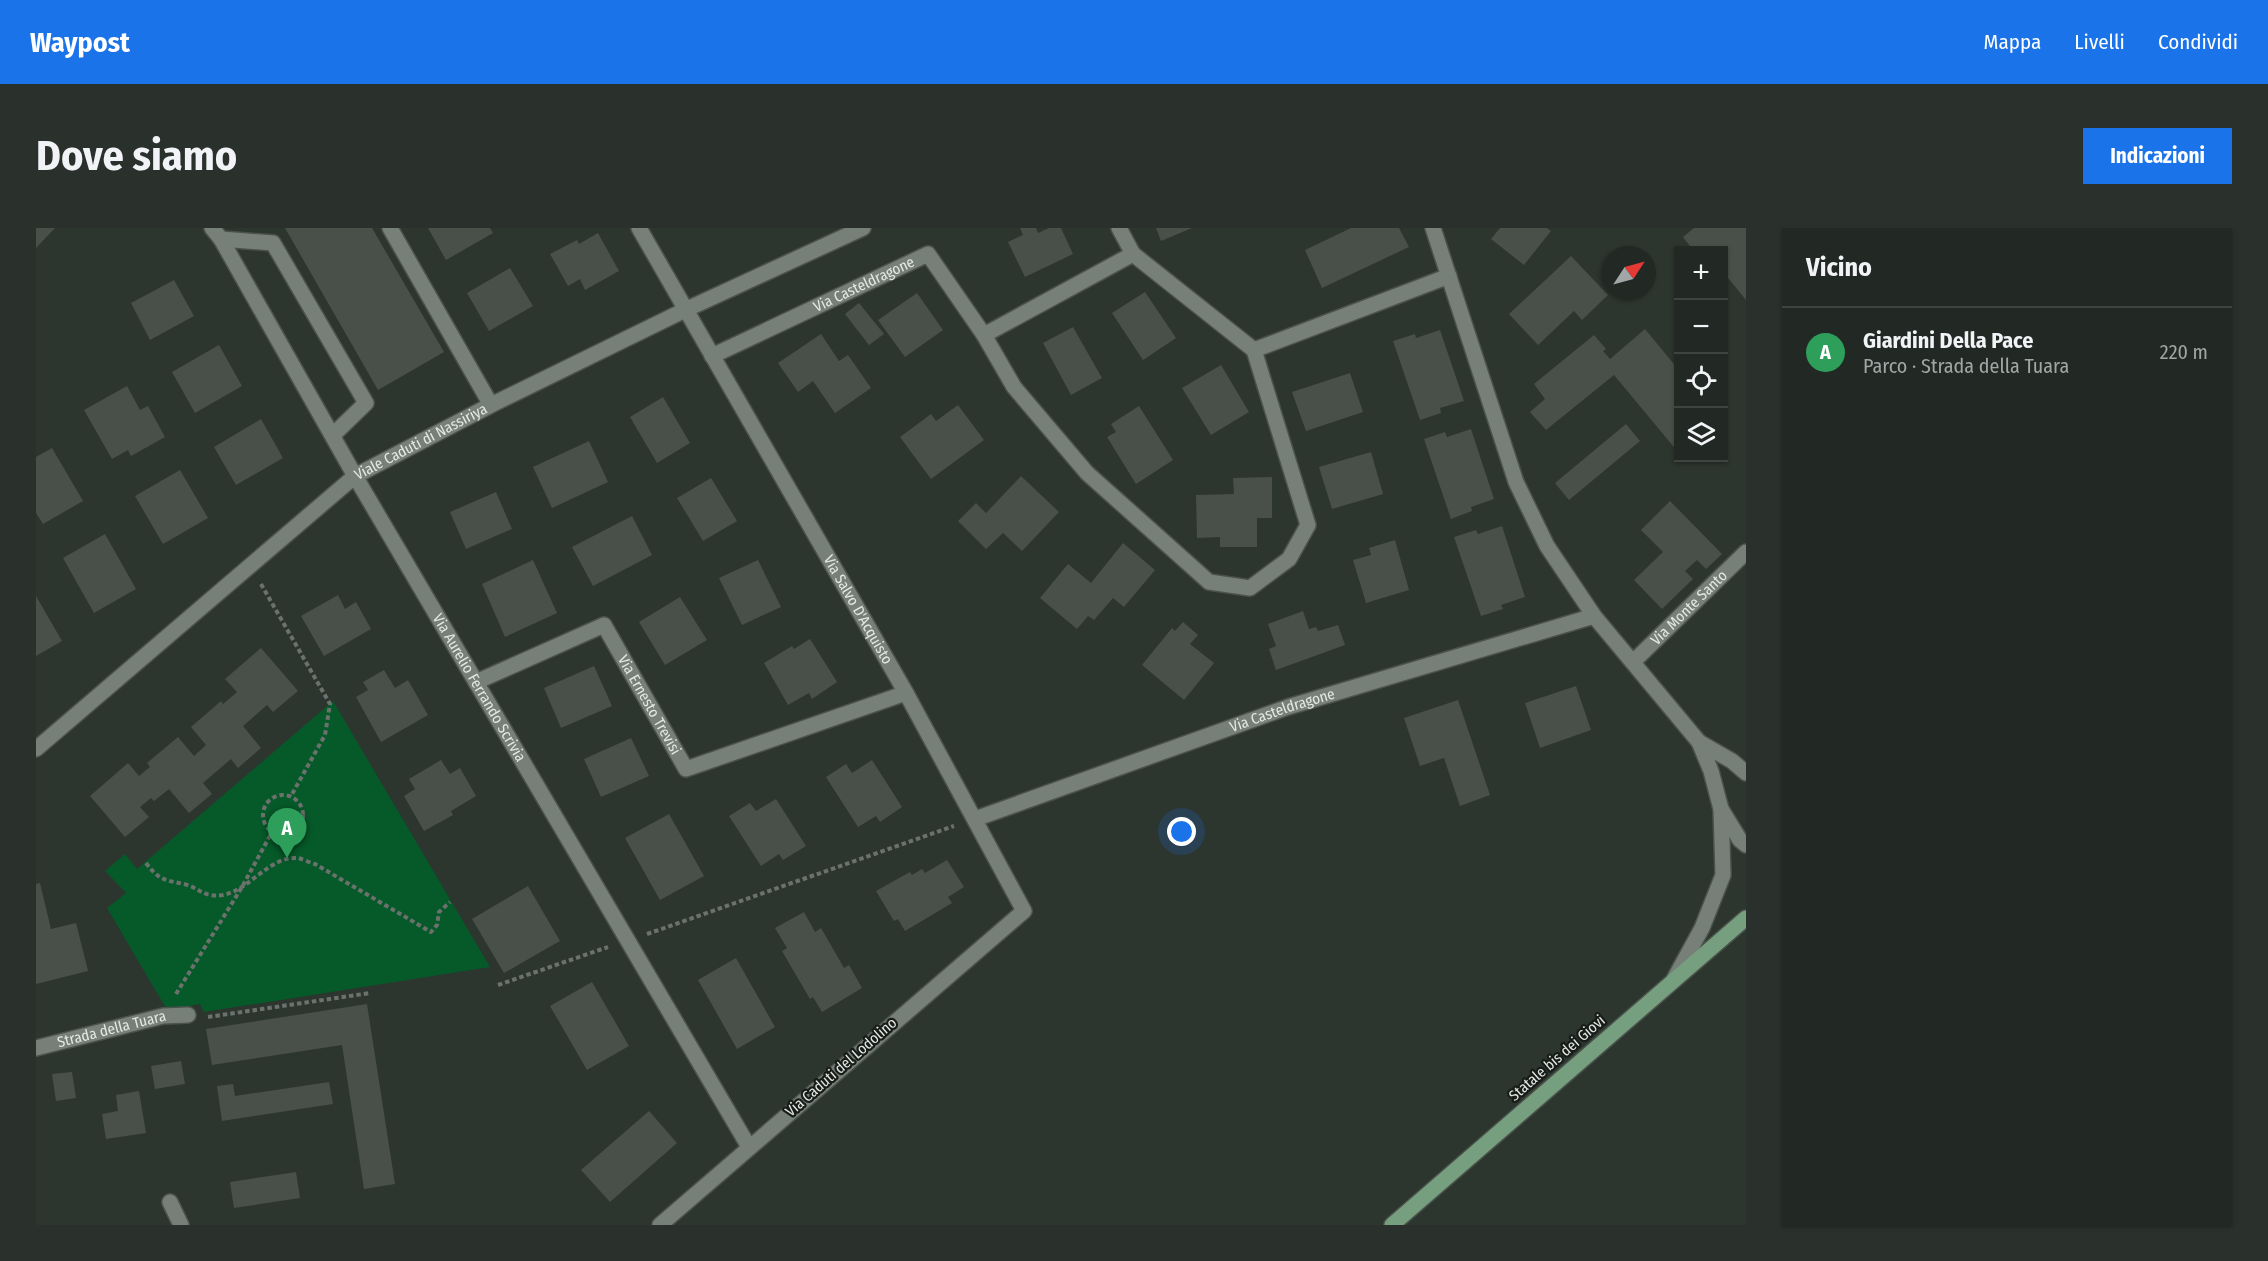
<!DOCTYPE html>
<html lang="it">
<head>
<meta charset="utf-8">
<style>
  body { margin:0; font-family:"Fira Sans Condensed",sans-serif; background:#2a302b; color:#f1f3f6 }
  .controls { position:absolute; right:18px; top:18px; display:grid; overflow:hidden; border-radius:0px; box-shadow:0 2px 4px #0004 }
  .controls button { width:54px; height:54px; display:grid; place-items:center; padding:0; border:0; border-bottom:2px solid #3f4441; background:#222823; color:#f1f3f6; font:30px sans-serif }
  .compass { position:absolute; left:1566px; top:18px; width:54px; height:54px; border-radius:50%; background:#222823; box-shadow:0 2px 4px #0004; rotate:54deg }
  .you { position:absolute; left:1146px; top:604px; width:21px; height:21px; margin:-15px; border:4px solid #fff; border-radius:50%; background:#1a73e8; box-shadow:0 0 0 9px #1a73e833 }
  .badge { display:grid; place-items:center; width:39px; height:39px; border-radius:50%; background:#1a73e8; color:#fff; font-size:20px; font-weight:700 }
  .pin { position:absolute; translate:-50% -50px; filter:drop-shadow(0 2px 3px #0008) }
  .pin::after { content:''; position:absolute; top:32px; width:21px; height:18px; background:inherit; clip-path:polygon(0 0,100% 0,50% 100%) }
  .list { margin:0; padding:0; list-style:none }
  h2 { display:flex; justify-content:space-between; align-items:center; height:78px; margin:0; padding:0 24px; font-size:26px }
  h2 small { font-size:20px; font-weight:400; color:#a2a6a6 }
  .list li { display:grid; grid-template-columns:39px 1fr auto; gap:18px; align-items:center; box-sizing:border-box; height:90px; padding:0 24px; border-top:2px solid #3f4441 }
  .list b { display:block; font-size:22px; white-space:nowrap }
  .list p { margin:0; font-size:20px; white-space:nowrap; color:#a2a6a6 }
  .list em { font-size:20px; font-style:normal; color:#a2a6a6 }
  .icon { flex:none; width:33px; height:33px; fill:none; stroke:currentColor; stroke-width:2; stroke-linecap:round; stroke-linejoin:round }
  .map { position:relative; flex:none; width:1710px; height:997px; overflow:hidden; border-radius:0px }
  header { display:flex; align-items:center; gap:36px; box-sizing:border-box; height:84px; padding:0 30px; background:#1a73e8; color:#fff }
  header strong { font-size:28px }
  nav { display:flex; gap:33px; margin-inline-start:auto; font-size:21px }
  .intro { display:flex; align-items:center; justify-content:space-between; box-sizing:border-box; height:144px; padding:0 36px }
  h1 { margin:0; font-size:42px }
  .button { padding:15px 27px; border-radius:0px; background:#1a73e8; color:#fff; font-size:21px; font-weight:700 }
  main { display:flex; gap:36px; padding:0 36px }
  aside { flex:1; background:#222823; border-radius:0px; box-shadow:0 2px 4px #0004 }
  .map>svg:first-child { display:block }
  .park { fill:#065929 }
  .building { fill:#485049 }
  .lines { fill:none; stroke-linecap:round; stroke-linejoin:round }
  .lane-casing { stroke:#4b524c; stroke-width:18 }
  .street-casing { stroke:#4b524c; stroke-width:18 }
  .primary-casing { stroke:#4b524c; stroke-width:18 }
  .path { stroke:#6b726d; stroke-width:4; stroke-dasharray:4.5 3; stroke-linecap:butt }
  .lane { stroke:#778078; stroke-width:15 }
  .street { stroke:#778078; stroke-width:15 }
  .primary { stroke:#759f7e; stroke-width:15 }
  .labels { text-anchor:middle; stroke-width:4.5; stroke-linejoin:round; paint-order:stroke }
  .street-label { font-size:15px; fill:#e3e8e4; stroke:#181c19 }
</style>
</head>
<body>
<header>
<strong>Waypost</strong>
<nav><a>Mappa</a><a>Livelli</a><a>Condividi</a></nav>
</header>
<div class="intro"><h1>Dove siamo</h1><a class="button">Indicazioni</a></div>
<main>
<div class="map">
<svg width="1710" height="997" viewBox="0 0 1710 997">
  <rect width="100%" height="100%" fill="#2d352f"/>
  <!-- park -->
  <path class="park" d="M297,473L454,739L168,784L164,776L131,782L71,680L90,665L69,643L89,626L101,641Z"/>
  <!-- building -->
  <g class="building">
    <path d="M0,0H19L0,20Z"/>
    <path d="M249,0H336L408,124L342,162Z"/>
    <path d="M392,0H454L457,5L410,32Z"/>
    <path d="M984,0H1000L1002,5L1013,0H1025L1037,26L989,49L972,14L987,7Z"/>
    <path d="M1120,0H1156L1125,13Z"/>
    <path d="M1315,0H1363L1373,19L1286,60L1269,22Z"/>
    <path d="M1464,0H1511L1515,3L1488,37L1455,11Z"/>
    <path d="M1658,0H1710V72L1688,45V22H1657L1647,9Z"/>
    <path d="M562,5L583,43L549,62L544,51L532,58L514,26L541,12L543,16Z"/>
    <path d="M1535,28L1572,67L1546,92L1538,83L1502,117L1473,86Z"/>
    <path d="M474,40L497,78L453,103L431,65Z"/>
    <path d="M138,52L158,88L114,112L95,75Z"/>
    <path d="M1109,64L1140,110L1107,132L1076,85Z"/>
    <path d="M881,65L907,102L869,129L842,92Z"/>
    <path d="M823,75L848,106L833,117L809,86Z"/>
    <path d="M1037,99L1066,150L1035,167L1007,115Z"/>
    <path d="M1609,101L1642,141V224L1578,147L1510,202L1494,184L1509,171L1498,156L1558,107L1570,121L1567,123L1574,131Z"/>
    <path d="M1404,102L1428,173L1404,180L1405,185L1384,192L1357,113L1379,106L1380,110Z"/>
    <path d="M785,106L803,133L812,127L835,160L799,185L777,153L762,164L742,135Z"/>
    <path d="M183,117L206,158L159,185L136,144Z"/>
    <path d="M1185,137L1213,184L1175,207L1146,160Z"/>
    <path d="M1314,145L1327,184L1270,203L1256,164Z"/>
    <path d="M91,158L104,182L112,178L129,209L95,228L92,222L76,231L48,182Z"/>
    <path d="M627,169L654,215L621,235L594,189Z"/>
    <path d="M922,177L948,212L895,251L864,209L895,186L900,193Z"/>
    <path d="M1103,178L1137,232L1100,256L1071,209L1080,204L1075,196Z"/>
    <path d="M225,191L247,230L200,257L178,219Z"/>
    <path d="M1590,196L1604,213L1533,272L1519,255Z"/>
    <path d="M1435,201L1458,271L1435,279L1436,283L1415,291L1388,211L1409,204L1411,209Z"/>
    <path d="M553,213L572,254L516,280L497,239Z"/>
    <path d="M16,220L47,273L7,296L0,285V229Z"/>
    <path d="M1335,224L1347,266L1296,281L1283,239Z"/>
    <path d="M144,242L172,290L127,316L99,268Z"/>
    <path d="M985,248L1023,284L986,323L967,305L950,321L922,293L940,275L950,285Z"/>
    <path d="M1236,249V290H1221V319H1184V309L1161,310L1160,267L1198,266L1197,250Z"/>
    <path d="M675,250L701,293L667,313L641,270Z"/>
    <path d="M460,264L476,301L430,321L414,284Z"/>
    <path d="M1634,273L1686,326L1670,341L1661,332L1649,343L1657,351L1626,381L1598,352L1627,324L1605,302Z"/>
    <path d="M596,288L616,327L557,358L536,319Z"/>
    <path d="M1466,298L1489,369L1465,377L1467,381L1445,388L1418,309L1440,302L1442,306Z"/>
    <path d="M69,306L100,361L58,385L27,330Z"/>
    <path d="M1359,312L1373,362L1330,375L1317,332L1335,327L1333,320Z"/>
    <path d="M1087,315L1119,342L1088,379L1077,370L1058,392L1052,388L1041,401L1004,370L1032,336L1055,355Z"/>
    <path d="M497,332L521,385L469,409L446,356Z"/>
    <path d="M722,332L745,379L706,397L683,350Z"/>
    <path d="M302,367L309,381L320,374L335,401L288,428L265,388Z"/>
    <path d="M0,368L26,413L0,428Z"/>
    <path d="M644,369L671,412L629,437L603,394Z"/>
    <path d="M1267,383L1273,401L1280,399L1282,403L1302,397L1309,417L1240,442L1233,421L1240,418L1232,396Z"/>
    <path d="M1147,394L1162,407L1154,416L1178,435L1148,472L1106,437L1136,400L1139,403Z"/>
    <path d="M774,411L801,454L776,471L773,465L752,477L728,435L756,418L758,421Z"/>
    <path d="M225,420L262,463L237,484L231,477L207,498L225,520L202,540L195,531L167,555L176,566L153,585L133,561L118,573L115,570L104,579L113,589L89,609L54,568L92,535L103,548L114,539L111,535L142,509L158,528L170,517L155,499L185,473L187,476L201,464L189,451Z"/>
    <path d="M558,438L576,478L525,500L508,460Z"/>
    <path d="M348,442L359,460L372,452L392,487L345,514L320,469L332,462L327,454Z"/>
    <path d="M1540,458L1555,502L1504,520L1489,475Z"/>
    <path d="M1422,472L1454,567L1424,578L1408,530L1384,538L1368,490Z"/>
    <path d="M595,510L613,548L565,569L548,531Z"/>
    <path d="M405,532L414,546L424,540L440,568L415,583L417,587L388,603L368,568L379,561L373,551Z"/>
    <path d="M836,532L866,579L844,594L840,588L822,599L790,549L810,536L816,545Z"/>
    <path d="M740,571L770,618L747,632L743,626L725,638L693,588L714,575L720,583Z"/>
    <path d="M633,586L668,648L624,672L589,610Z"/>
    <path d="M911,632L928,659L912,669L916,675L869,703L862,691L858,693L840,663L874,644L876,647L886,641L889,645Z"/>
    <path d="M4,655L15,701L40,695L52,743L0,756V656Z"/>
    <path d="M492,658L524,713L468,745L436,691Z"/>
    <path d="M768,684L779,704L785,700L808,740L813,737L826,760L786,784L777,769L774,771L746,723L751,720L739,700Z"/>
    <path d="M700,730L739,799L701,821L662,752Z"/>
    <path d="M556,754L593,818L551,842L514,778Z"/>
    <path d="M331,776L359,956L328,961L306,817L176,837L170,801Z"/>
    <path d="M145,833L149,856L119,861L115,838Z"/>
    <path d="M36,844L40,870L20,873L16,846Z"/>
    <path d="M293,854L297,876L186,893L181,858L197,856L199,868Z"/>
    <path d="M103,863L110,905L70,911L66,886L82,883L80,867Z"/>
    <path d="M613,883L641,915L574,974L545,942Z"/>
    <path d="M260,944L264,970L198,980L194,954Z"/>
  </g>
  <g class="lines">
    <defs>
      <path id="lane" d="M185,11L237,15L330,175L297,207"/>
      <g id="street">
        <path id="s1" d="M176,0L185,11L319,248L713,919"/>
        <path d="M354,0L455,177"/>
        <path id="s2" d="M603,0L870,465L988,683L624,997"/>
        <path d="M1083,0L1097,26"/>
        <path d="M1397,0L1480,254L1511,318L1558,388L1663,514L1675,543L1685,581L1687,647L1666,700L1637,753"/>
        <path d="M1097,26L1218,122L1272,297L1253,331L1214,360L1173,354L1051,245L978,159L948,107Z"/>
        <path d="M1218,122L1413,48"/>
        <path id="s3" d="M676,128L892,26L948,107"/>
        <path id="s4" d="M1597,434L1710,324"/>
        <path id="s5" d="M440,454L568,397L650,541L870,465"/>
        <path d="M1663,514L1696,533L1710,545"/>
        <path id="s6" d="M0,521L319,248L455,177L649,82L827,0"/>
        <path d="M1685,581L1704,612L1710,617"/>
        <path id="s7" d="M939,591L1252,479L1558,388"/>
        <path id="s8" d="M0,820L127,788L152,787"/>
        <path d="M134,974L145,997"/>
      </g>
      <path id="primary" d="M1356,997L1710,690"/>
    </defs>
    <!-- lane casing -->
    <use href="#lane" class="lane-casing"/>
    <!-- street casing -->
    <use href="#street" class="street-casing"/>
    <!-- primary casing -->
    <use href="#primary" class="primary-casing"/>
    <!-- path -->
    <g class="path">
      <path d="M225,356L294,476L289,507L255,568"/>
      <circle cx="247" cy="587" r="20"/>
      <path d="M110,635C123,652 128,652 148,656C164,660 167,670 187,667C214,662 233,628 262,630C267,631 274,635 279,636L395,704L401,697L403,684L414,674"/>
      <path d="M611,706L918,598"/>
      <path d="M462,757L572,719"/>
      <path d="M140,766L206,659L236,604"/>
      <path d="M172,789L334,765"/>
    </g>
    <!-- lane -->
    <use href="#lane" class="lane"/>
    <!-- street -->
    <use href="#street" class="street"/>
    <!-- primary -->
    <use href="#primary" class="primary"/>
  </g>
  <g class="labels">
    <!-- street labels -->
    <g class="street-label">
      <text dy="5" stroke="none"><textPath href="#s3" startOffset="168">Via Casteldragone</textPath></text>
      <text dy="5" stroke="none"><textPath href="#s6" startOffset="494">Viale Caduti di Nassiriya</textPath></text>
      <text dy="5" stroke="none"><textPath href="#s4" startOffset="78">Via Monte Santo</textPath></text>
      <text dy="5" stroke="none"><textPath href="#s2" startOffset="440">Via Salvo D'Acquisto</textPath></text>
      <text dy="5" stroke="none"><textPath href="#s1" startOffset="532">Via Aurelio Ferrando Scrivia</textPath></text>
      <text dy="5" stroke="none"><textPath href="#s5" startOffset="232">Via Ernesto Trevisi</textPath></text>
      <text dy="5" stroke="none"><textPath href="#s7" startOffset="326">Via Casteldragone</textPath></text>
      <text dy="5" stroke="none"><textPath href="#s8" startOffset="78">Strada della Tuara</textPath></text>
      <text transform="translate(1521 830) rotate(-41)" y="5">Statale bis dei Giovi</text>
      <text transform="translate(805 839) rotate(-41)" y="5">Via Caduti del Lodolino</text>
    </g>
  </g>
</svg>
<div class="controls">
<button>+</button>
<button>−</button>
<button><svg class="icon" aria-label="locate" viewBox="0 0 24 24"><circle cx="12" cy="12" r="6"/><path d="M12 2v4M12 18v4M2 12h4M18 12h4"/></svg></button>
<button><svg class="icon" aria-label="layers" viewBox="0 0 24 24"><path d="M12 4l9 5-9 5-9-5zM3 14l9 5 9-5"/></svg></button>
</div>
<svg class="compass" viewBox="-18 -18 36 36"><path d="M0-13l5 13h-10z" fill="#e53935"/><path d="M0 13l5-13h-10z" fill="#a2a6a6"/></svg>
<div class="you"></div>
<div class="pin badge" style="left:251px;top:630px;background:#2e9e5b">A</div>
</div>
<aside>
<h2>Vicino<small></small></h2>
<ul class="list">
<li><span class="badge" style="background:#2e9e5b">A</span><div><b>Giardini Della Pace</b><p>Parco · Strada della Tuara</p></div><em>220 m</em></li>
</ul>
</aside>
</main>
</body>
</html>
